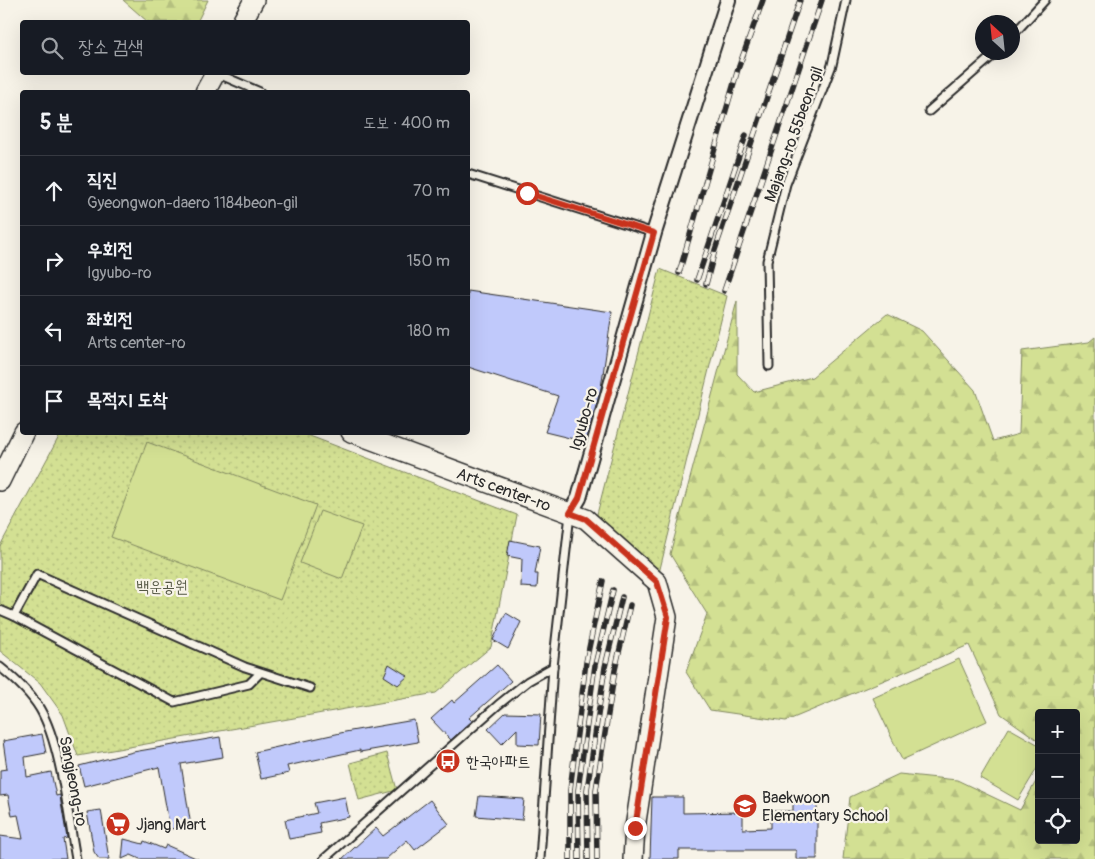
<!DOCTYPE html>
<html lang="ko">
<head>
<meta charset="utf-8">
<style>
  body { margin:0; font-family:Pangolin,"Poor Story",sans-serif; background:#20242c; color:#f1f3f6 }
  .controls { position:absolute; right:15px; bottom:15px; display:grid; overflow:hidden; border-radius:5px; box-shadow:0 5px 20px #0002 }
  .controls button { width:45px; height:45px; display:grid; place-items:center; padding:0; border:0; border-bottom:1px solid #363941; background:#171b24; color:#f1f3f6; font:25px sans-serif }
  .compass { position:absolute; left:975px; top:15px; width:45px; height:45px; border-radius:50%; background:#171b24; box-shadow:0 5px 20px #0002; rotate:333deg }
  .stop { position:absolute; width:15px; height:15px; margin:-11px; border:4px solid #c8321e; border-radius:50%; background:#fff }
  .stop.end { background:#c8321e; border-color:#fff; box-shadow:0 1px 5px #0008 }
  .list { margin:0; padding:0; list-style:none }
  h2 { display:flex; justify-content:space-between; align-items:center; height:65px; margin:0; padding:0 20px; font-size:21px }
  h2 small { font-size:16px; font-weight:400; color:#9ea1a6 }
  .list li { display:grid; grid-template-columns:32px 1fr auto; gap:15px; align-items:center; box-sizing:border-box; height:70px; padding:0 20px; border-top:1px solid #363941 }
  .list b { display:block; font-size:19px; white-space:nowrap }
  .list p { margin:0; font-size:16px; white-space:nowrap; color:#9ea1a6 }
  .list em { font-size:16px; font-style:normal; color:#9ea1a6 }
  .icon { flex:none; width:28px; height:28px; fill:none; stroke:currentColor; stroke-width:2; stroke-linecap:round; stroke-linejoin:round }
  .map { position:relative; flex:none; width:1095px; height:859px; overflow:hidden }
  .search { position:absolute; background:#171b24; box-shadow:0 5px 20px #0002; left:20px; top:20px; width:450px; height:55px; display:flex; align-items:center; gap:12px; box-sizing:border-box; padding:0 18px; border-radius:5px; color:#9ea1a6; font-size:19px }
  .panel { position:absolute; background:#171b24; box-shadow:0 5px 20px #0002; left:20px; top:90px; width:450px; height:345px; border-radius:5px }
  .map>svg:first-child { display:block }
  .forest { fill:url(#forest-firs); stroke:#7f865f }
  .park { fill:url(#park-dots); stroke:#7f865f }
  .garden { fill:#d3e093; stroke:#7f865f }
  .building { fill:#c0c9fb; stroke:#2b2b2b }
  .lines { fill:none; stroke-linecap:round; stroke-linejoin:round }
  .lane-casing { stroke:#2b2b2b; stroke-width:11 }
  .street-casing { stroke:#2b2b2b; stroke-width:18 }
  .secondary-casing { stroke:#2b2b2b; stroke-width:22 }
  .lane { stroke:#f7f3e8; stroke-width:7 }
  .street { stroke:#f7f3e8; stroke-width:14 }
  .secondary { stroke:#f7f3e8; stroke-width:19 }
  .rail-casing { stroke:#2b2b2b; stroke-width:5.5 }
  .rail { stroke:#f7f3e8; stroke-width:4; stroke-dasharray:11; stroke-linecap:butt }
  .secondary-bridge-casing { stroke:#2b2b2b; stroke-width:22; stroke-linecap:butt }
  .secondary-bridge { stroke:#f7f3e8; stroke-width:19 }
  .route { stroke:#c8321e; stroke-width:6 }
  .labels { text-anchor:middle; stroke-width:4.5; stroke-linejoin:round; paint-order:stroke }
  .street-label { font-size:16px; fill:#2b2b2b; stroke:#f7f3e8 }
  .park-label { font-size:16px; fill:#555845; stroke:#f7f3e8 }
  .poi-label { font-size:16px; fill:#2b2b2b; stroke:#f7f3e8; text-anchor:start }
</style>
</head>
<body>
<div class="map">
<svg width="1095" height="859" viewBox="0 0 1095 859">
  <defs>
    <pattern id="forest-firs" width="22" height="20" patternUnits="userSpaceOnUse" patternTransform="scale(1.25)"><rect width="22" height="20" fill="#d3e093"/><path d="M5 1l3.5 6h-7zM16 11l3.5 6h-7z" fill="#b5c07f"/></pattern>
    <pattern id="park-dots" width="8" height="8" patternUnits="userSpaceOnUse" patternTransform="scale(1.25)"><rect width="8" height="8" fill="#d3e093"/><path d="M2 2h.1M6 6h.1" fill="none" stroke="#b5c07f" stroke-width="1.8" stroke-linecap="round"/></pattern>
  </defs>
  <rect width="100%" height="100%" fill="#f7f3e8"/>
  <filter id="ink" filterUnits="userSpaceOnUse"><feTurbulence type="fractalNoise" baseFrequency=".02" numOctaves="2"/><feDisplacementMap in="SourceGraphic" scale="10" xChannelSelector="R" yChannelSelector="G"/><feConvolveMatrix kernelMatrix="1 2 1 2 8 2 1 2 1" color-interpolation-filters="sRGB"/></filter>
  <g filter="url(#ink)">
    <!-- forest -->
    <g class="forest">
      <path d="M123,0H208L197,22H148Z"/>
      <path d="M737,301V374L754,392L812,377L887,314L922,331L975,390L993,441L1019,434L1022,351L1089,342L1095,337V859H843L850,797L899,774L957,780L1020,810L1039,776V840H1076V713H1039V741L1001,714L969,645L786,721L710,710L686,672L707,614L670,554Z"/>
    </g>
    <!-- park -->
    <g class="park">
      <path d="M660,269L727,296L659,573L596,518Z"/>
      <path d="M61,433H302L517,515L491,647L436,693L78,756L63,715L40,683L0,651V546Z"/>
      <path d="M387,753L397,790L359,800L350,763Z"/>
    </g>
    <!-- garden -->
    <g class="garden">
      <path d="M147,442L316,505L280,600L111,537Z"/>
      <path d="M320,511L362,526L342,579L300,563Z"/>
      <path d="M959,659L987,721L902,760L873,698Z"/>
      <path d="M1009,728L1039,745V765L1018,800L980,778Z"/>
    </g>
    <!-- building -->
    <g class="building">
      <path d="M468,291L612,312L601,388L586,442L545,432L558,396L468,367Z"/>
      <path d="M510,540L540,546L535,574H538L537,588L521,587L522,559L507,556Z"/>
      <path d="M506,613L521,622L508,649L493,640Z"/>
      <path d="M389,664L408,676L398,685L384,676Z"/>
      <path d="M497,665L511,681L469,718L472,721L451,740L431,719L452,700L454,703Z"/>
      <path d="M505,713L541,714L539,745L517,744V729L502,744L488,729Z"/>
      <path d="M414,720L418,742L360,752V750L287,766L289,773L261,779L255,752L345,732Z"/>
      <path d="M42,734L46,753L25,757L27,777L51,772L56,796L60,795L61,803L67,838L63,839L66,859H0V836L23,839L18,815L12,816L8,795L0,796V770L7,769L3,741Z"/>
      <path d="M220,737L223,757L181,764L191,826L170,829L159,767L84,786L79,766L133,752Z"/>
      <path d="M479,796L524,799L522,820L476,816Z"/>
      <path d="M345,797L349,817L319,823L321,833L289,839L285,820L317,813L314,803Z"/>
      <path d="M652,797H683V813L743,812V829L771,828V811H793V800H817V859H796V850H679V859H650Z"/>
      <path d="M430,800L449,824L415,850L407,840L386,859H342L376,828L383,836Z"/>
      <path d="M101,810L109,859H99L94,852L87,812Z"/>
      <path d="M124,839L143,844L144,841L164,849L166,845L198,859H140L131,855L122,859Z"/>
    </g>
    <g class="lines">
      <defs>
        <g id="lane">
          <path d="M1012,36L1045,0"/>
          <path d="M216,73L260,92"/>
          <path d="M929,111L997,52"/>
          <path d="M468,174L654,233"/>
          <path d="M769,366L767,261L786,184L832,65L846,0"/>
          <path d="M0,610L14,616L37,574L245,667L310,688"/>
          <path d="M14,616L174,702L249,684L260,673"/>
          <path d="M0,667C15,679 30,692 40,709C61,745 68,816 76,859"/>
          <path d="M324,859L498,705L528,681L553,667"/>
          <path d="M540,859L553,667L570,514"/>
        </g>
        <path id="street" d="M570,513L579,498L654,233L728,0"/>
        <g id="secondary">
          <path d="M242,22L254,0"/>
          <path d="M205,92L216,72"/>
          <path d="M351,432L586,519L604,535"/>
          <path d="M0,481L24,432"/>
          <path d="M633,859L635,828L667,617L657,582"/>
        </g>
      </defs>
      <!-- lane casing -->
      <use href="#lane" class="lane-casing"/>
      <!-- street casing -->
      <use href="#street" class="street-casing"/>
      <!-- secondary casing -->
      <use href="#secondary" class="secondary-casing"/>
      <!-- lane -->
      <use href="#lane" class="lane"/>
      <!-- street -->
      <use href="#street" class="street"/>
      <!-- secondary -->
      <use href="#secondary" class="secondary"/>
      <defs>
        <g id="rail">
          <path d="M679,273L738,69L763,0"/>
          <path d="M697,280L746,135"/>
          <path d="M706,284L715,250L800,0"/>
          <path d="M724,291L822,0"/>
          <path d="M570,859V790L586,662L603,581"/>
          <path d="M579,859L578,790L595,665L613,590"/>
          <path d="M588,859L587,790L605,667L622,597"/>
          <path d="M597,859L596,790L615,670L630,605"/>
        </g>
      </defs>
      <!-- rail casing -->
      <use href="#rail" class="rail-casing"/>
      <!-- rail -->
      <use href="#rail" class="rail"/>
      <defs>
        <path id="secondary-bridge" d="M604,535L657,582"/>
      </defs>
      <!-- secondary-bridge casing -->
      <use href="#secondary-bridge" class="secondary-bridge-casing"/>
      <!-- secondary-bridge -->
      <use href="#secondary-bridge" class="secondary-bridge"/>
    </g>
  </g>
  <g class="lines" filter="url(#ink)">
    <!-- route -->
    <path class="route" d="M527,193L654,233L579,498L570,513L586,519L657,582L668,617L635,828"/>
  </g>
  <!-- icons -->
  <defs>
    <symbol id="bus-disc" viewBox="-11 -11 22 22"><circle r="9.5" fill="#c8321e" stroke="#f7f3e8"/><path d="M-5-6H5V4H4V6H2V4H-2V6H-4V4H-5ZM-3.5-4V0h7V-4ZM-3.5 1.2v1.5H-2V1.2ZM2 1.2v1.5H3.5V1.2Z" fill="#fff"/></symbol>
    <symbol id="school-disc" viewBox="-11 -11 22 22"><circle r="9.5" fill="#c8321e" stroke="#f7f3e8"/><path d="M0-5L7-2L0 1L-7-2ZM-4 1L0 2.5L4 1V4Q0 6-4 4Z" fill="#fff"/></symbol>
    <symbol id="supermarket-disc" viewBox="-11 -11 22 22"><circle r="9.5" fill="#c8321e" stroke="#f7f3e8"/><path d="M-6-5.5h2.5l.6 2H6L4.5 2H-2.5L-4.4-4H-6ZM-1.5 3.2a1.3 1.3 0 1 0 .1 0ZM3 3.2a1.3 1.3 0 1 0 .1 0Z" fill="#fff"/></symbol>
  </defs>
  <g fill-rule="evenodd">
    <use href="#bus-disc" x="434" y="747" width="28" height="28"/>
    <use href="#school-disc" x="731" y="792" width="28" height="28"/>
    <use href="#supermarket-disc" x="104" y="810" width="28" height="28"/>
  </g>
  <g class="labels">
    <!-- street labels -->
    <g class="street-label">
      <text transform="translate(793 134) rotate(-70)" y="6">Majang-ro 55beon-gil</text>
      <text transform="translate(583 419) rotate(-74)" y="6">Igyubo-ro</text>
      <text transform="translate(504 489) rotate(20)" y="6">Arts center-ro</text>
      <text transform="translate(74 781) rotate(79)" y="6">Sangjeong-ro</text>
    </g>
    <!-- park labels -->
    <g class="park-label">
      <text x="162" y="592">백운공원</text>
    </g>
    <!-- poi labels -->
    <g class="poi-label">
      <text x="466" y="767">한국아파트</text>
      <text x="762" y="803">Baekwoon<tspan x="762" dy="18">Elementary School</tspan></text>
      <text x="136" y="830">Jjang Mart</text>
    </g>
  </g>
</svg>
<div class="controls">
<button>+</button>
<button>−</button>
<button><svg class="icon" aria-label="locate" viewBox="0 0 24 24"><circle cx="12" cy="12" r="6"/><path d="M12 2v4M12 18v4M2 12h4M18 12h4"/></svg></button>
</div>
<svg class="compass" viewBox="-18 -18 36 36"><path d="M0-13l5 13h-10z" fill="#e53935"/><path d="M0 13l5-13h-10z" fill="#9ea1a6"/></svg>
<div class="stop" style="left:527px;top:193px"></div>
<div class="stop end" style="left:635px;top:828px"></div>
<div class="search"><svg class="icon" aria-label="search" viewBox="0 0 24 24"><circle cx="10" cy="10" r="6"/><path d="M15 15l6 6"/></svg>장소 검색</div>
<section class="panel">
<h2>5 분<small>도보 · 400 m</small></h2>
<ul class="list">
<li><svg class="icon" aria-label="ahead" viewBox="0 0 24 24"><path d="M12 20V5M6 11l6-6 6 6"/></svg><div><b>직진</b><p>Gyeongwon-daero 1184beon-gil</p></div><em>70 m</em></li>
<li><svg class="icon" aria-label="right" viewBox="0 0 24 24"><path d="M7 20v-9h11M14 6l5 5-5 5"/></svg><div><b>우회전</b><p>Igyubo-ro</p></div><em>150 m</em></li>
<li><svg class="icon" aria-label="left" viewBox="0 0 24 24"><path d="M17 20v-9H6M10 6l-5 5 5 5"/></svg><div><b>좌회전</b><p>Arts center-ro</p></div><em>180 m</em></li>
<li><svg class="icon" aria-label="arrive" viewBox="0 0 24 24"><path d="M6 21V4h12l-3 4 3 4H6"/></svg><div><b>목적지 도착</b></div></li>
</ul>
</section>
</div>
</body>
</html>
